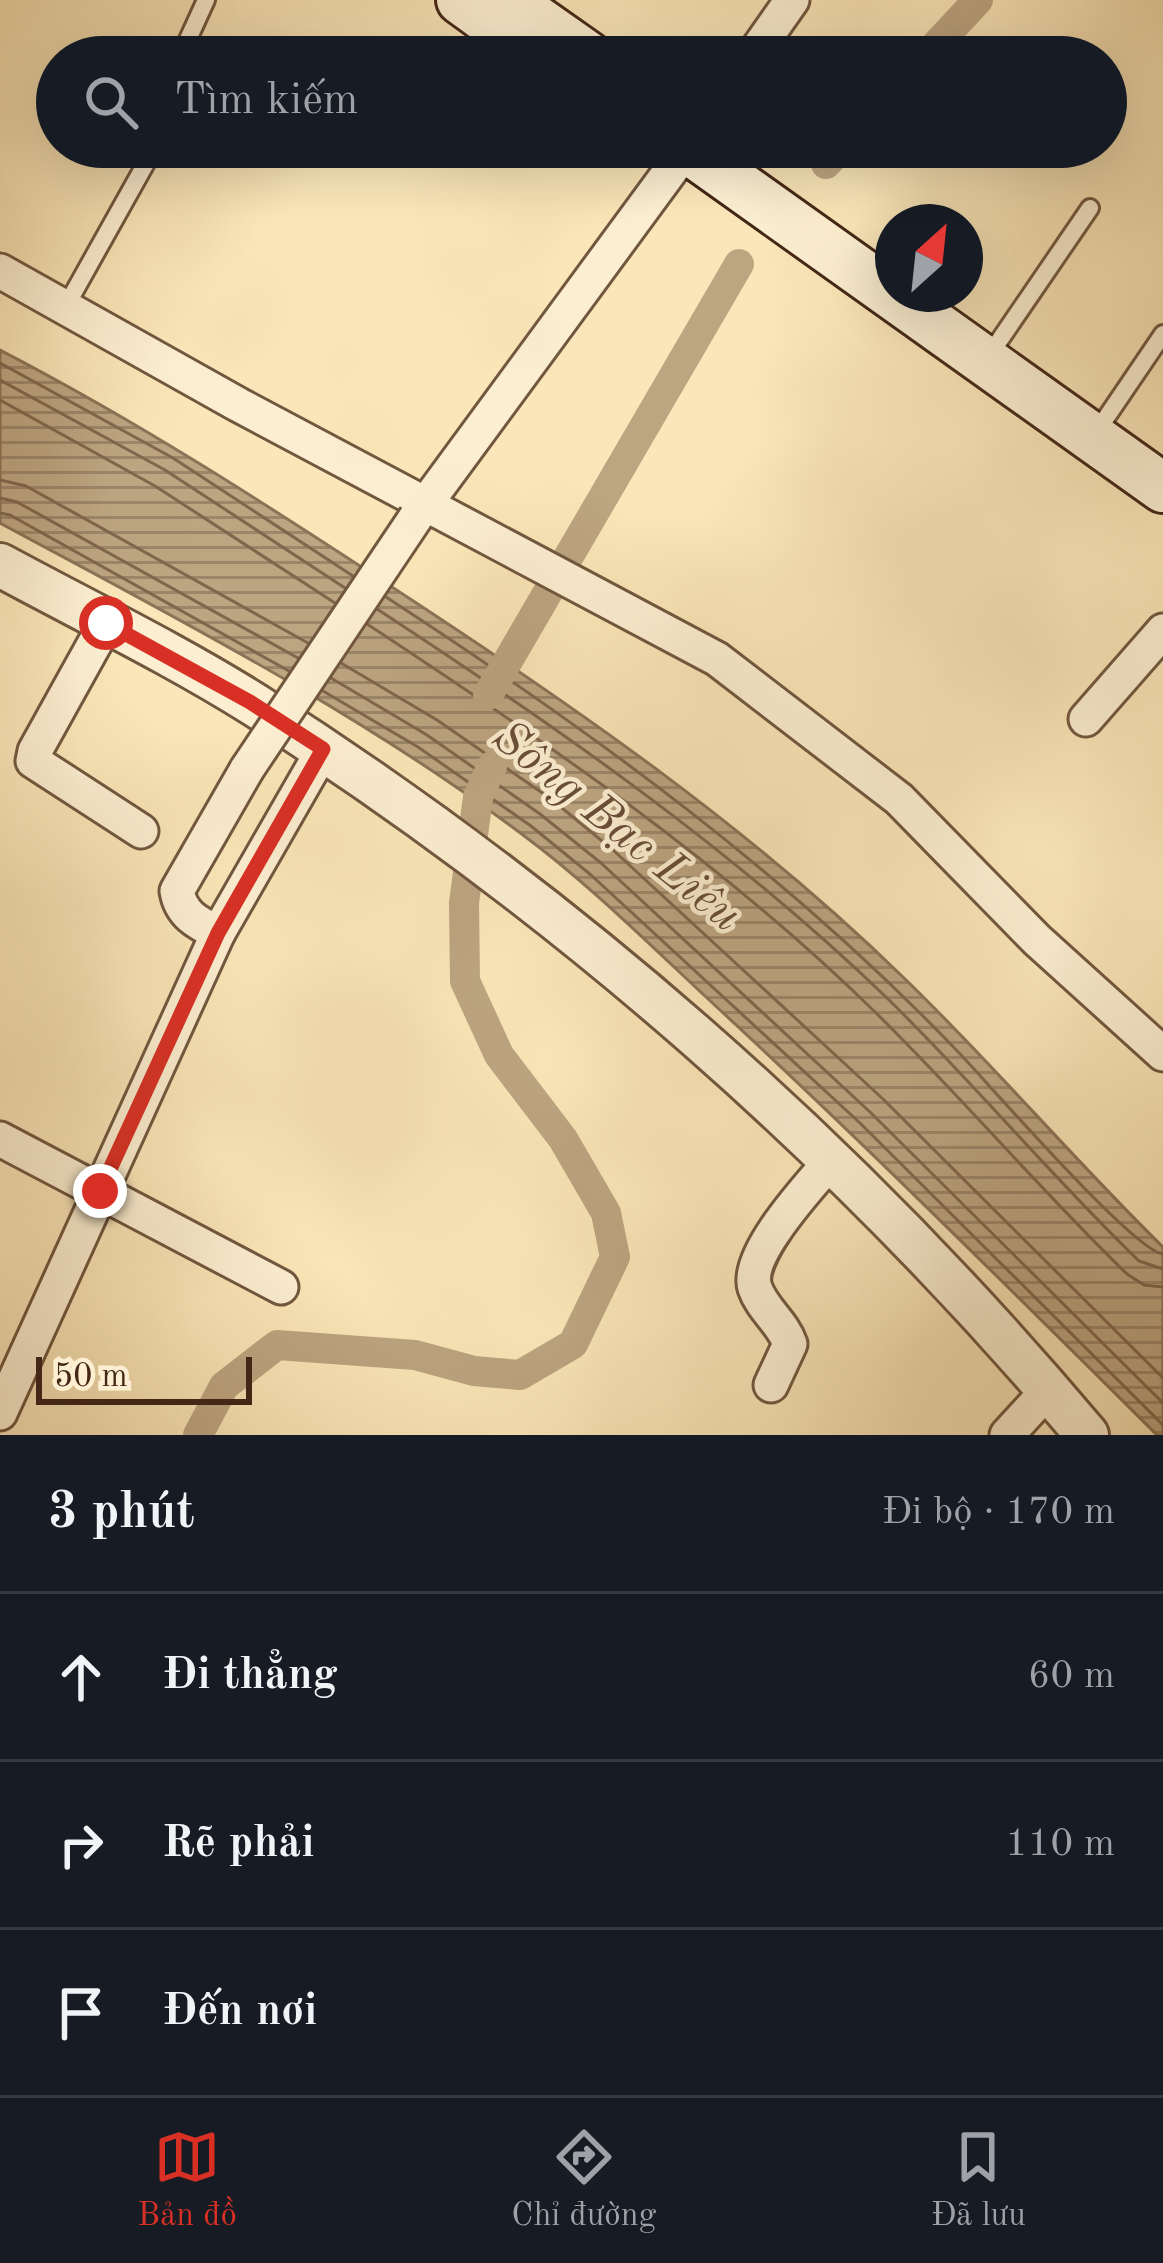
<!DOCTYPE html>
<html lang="vi">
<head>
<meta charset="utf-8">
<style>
  body { margin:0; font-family:"Old Standard TT",serif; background:#20242c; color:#f1f3f6 }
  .compass { position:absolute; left:875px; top:204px; width:108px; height:108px; border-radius:50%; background:#171b24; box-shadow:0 12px 48px #0002; rotate:27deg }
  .scale { position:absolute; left:36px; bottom:30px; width:216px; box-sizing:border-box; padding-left:12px; border:6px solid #452717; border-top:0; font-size:33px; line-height:42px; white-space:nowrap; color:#452717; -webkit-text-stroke:9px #fcefd1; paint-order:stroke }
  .stop { position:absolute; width:36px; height:36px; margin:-27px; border:9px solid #d93025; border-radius:50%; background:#fff }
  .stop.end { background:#d93025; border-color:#fff; box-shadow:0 3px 12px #0008 }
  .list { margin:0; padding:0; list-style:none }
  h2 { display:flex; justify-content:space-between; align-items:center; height:156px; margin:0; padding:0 48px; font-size:51px }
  h2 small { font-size:39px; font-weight:400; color:#9ea1a6 }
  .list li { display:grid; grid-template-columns:78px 1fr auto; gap:36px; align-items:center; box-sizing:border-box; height:168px; padding:0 48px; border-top:3px solid #363941 }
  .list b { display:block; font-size:45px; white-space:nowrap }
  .list em { font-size:39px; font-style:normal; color:#9ea1a6 }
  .icon { flex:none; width:66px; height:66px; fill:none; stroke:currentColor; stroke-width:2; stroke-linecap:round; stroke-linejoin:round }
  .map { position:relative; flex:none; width:1163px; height:1435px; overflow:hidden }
  .search { position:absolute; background:#171b24; box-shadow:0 12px 48px #0002; left:36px; right:36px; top:36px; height:132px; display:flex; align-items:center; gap:30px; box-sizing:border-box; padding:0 42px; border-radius:66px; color:#9ea1a6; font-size:45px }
  .sheet { height:660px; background:#171b24 }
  nav { display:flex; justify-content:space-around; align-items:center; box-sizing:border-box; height:168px; border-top:3px solid #363941; background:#171b24; font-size:33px; color:#9ea1a6 }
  nav a { display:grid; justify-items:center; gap:6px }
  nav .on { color:#d93025 }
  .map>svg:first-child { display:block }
  .water { fill:url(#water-rules); stroke:#8c7357; stroke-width:3 }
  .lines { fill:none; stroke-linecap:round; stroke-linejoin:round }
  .shore { stroke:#80664c; stroke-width:3 }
  .canal { stroke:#bca581; stroke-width:30 }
  .service-casing { stroke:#72573f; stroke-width:22 }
  .minor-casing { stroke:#72573f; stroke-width:39 }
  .tertiary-casing { stroke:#72573f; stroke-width:48 }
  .secondary-casing { stroke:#452717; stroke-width:54 }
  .service { stroke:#fcefd1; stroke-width:16 }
  .minor { stroke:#fcefd1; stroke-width:33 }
  .tertiary { stroke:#fcefd1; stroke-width:42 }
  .secondary { stroke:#fcefd1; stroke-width:48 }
  .minor-bridge-casing { stroke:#72573f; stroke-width:39; stroke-linecap:butt }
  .minor-bridge { stroke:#fcefd1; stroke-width:33 }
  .route { stroke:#d93025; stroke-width:15 }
  .labels { text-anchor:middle; stroke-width:9; stroke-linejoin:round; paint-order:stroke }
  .water-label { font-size:48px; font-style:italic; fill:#694d37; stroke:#fcefd1 }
</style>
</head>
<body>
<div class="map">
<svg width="1163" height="1435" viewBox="0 0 1163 1435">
  <defs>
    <pattern id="water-rules" width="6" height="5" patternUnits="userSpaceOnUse" patternTransform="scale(3)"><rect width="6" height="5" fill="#bca581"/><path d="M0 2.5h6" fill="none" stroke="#9b8669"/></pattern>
  </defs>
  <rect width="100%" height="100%" fill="#fae6b8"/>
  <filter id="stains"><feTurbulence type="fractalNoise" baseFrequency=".00167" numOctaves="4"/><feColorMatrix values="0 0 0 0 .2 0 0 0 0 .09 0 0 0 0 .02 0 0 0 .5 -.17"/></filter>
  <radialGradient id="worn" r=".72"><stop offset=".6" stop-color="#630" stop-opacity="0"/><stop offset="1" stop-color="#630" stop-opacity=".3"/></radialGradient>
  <!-- water -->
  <path class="water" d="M0,350C139,422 264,503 395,589C574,706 752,829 905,979C994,1065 1074,1160 1163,1247V1435H1157C1013,1292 869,1148 720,1010C656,951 593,887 523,835C361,713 178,619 0,523Z"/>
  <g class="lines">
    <!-- shore -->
    <g class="shore">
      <path d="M0,363L173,458L353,576"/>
      <path d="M0,380L165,470L345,588"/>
      <path d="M0,400L155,486L335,603"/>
      <path d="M0,480L26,486L308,643"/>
      <path d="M0,498L17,502L298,658"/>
      <path d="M0,513L10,515L289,671"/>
      <path d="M386,597C593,732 792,877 963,1057C992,1088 1134,1251 1163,1254"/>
      <path d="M377,609C556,726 732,849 886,997C973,1082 1051,1176 1139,1261L1163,1269"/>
      <path d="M367,624C545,741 722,862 874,1011C961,1096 1039,1189 1127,1274L1144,1285L1163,1287"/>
      <path d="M341,663L437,720L551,799L613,850L883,1099L1163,1378"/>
      <path d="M331,678L427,735L540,814L601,863L870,1112L1163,1403"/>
      <path d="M323,691L418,747L531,826L591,875L860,1123L1163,1425"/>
    </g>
    <!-- canal -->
    <g class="canal">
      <path d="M925,57L978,0"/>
      <path d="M826,164L842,147"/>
      <path d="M488,695L739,264"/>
      <path d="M198,1435L224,1386L277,1345L415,1355L474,1371L520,1375L573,1344L615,1257L606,1213L563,1139L499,1055L465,981L464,903L478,797L492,766"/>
    </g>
    <defs>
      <g id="service">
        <path d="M180,57L206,0"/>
        <path d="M65,308L155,147"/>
        <path d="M986,360L1090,208"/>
        <path d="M1093,437L1163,334"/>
      </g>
      <g id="minor">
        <path d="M752,57L792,0"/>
        <path d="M0,271L239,405L717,659L899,799L1037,940L1163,1054"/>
        <path d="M416,517L688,147"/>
        <path d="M106,623L35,751L33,761L141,831"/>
        <path d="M1086,719L1163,631"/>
        <path d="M247,769L177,891C181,915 198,923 218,933L323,750"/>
        <path d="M0,1139L281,1287"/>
        <path d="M771,1385L790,1344C783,1323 762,1309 755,1288C744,1256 810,1185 830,1162"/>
        <path d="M0,1413L218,933"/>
        <path d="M1007,1435L1049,1389"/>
      </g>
      <path id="tertiary" d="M0,565C85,611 174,654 255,705C567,904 849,1152 1087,1435"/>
      <g id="secondary">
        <path d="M461,0L530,50"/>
        <path d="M508,0L589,57"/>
        <path d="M685,147L1163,488"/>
      </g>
    </defs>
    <!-- service casing -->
    <use href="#service" class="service-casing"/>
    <!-- minor casing -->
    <use href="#minor" class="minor-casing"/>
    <!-- tertiary casing -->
    <use href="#tertiary" class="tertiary-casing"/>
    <!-- secondary casing -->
    <use href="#secondary" class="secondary-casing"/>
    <!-- service -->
    <use href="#service" class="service"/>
    <!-- minor -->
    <use href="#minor" class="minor"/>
    <!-- tertiary -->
    <use href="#tertiary" class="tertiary"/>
    <!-- secondary -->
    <use href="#secondary" class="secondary"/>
    <defs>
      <path id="minor-bridge" d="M247,769L416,517"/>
    </defs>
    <!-- minor-bridge casing -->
    <use href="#minor-bridge" class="minor-bridge-casing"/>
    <!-- minor-bridge -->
    <use href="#minor-bridge" class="minor-bridge"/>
  </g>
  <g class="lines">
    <!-- route -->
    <path class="route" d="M100,1191L218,933L323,749L250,702L106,623"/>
  </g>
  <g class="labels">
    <!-- water labels -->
    <g class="water-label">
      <text transform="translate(619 824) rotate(39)" y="17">Sông Bạc Liêu</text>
    </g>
  </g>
  <rect width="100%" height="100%" filter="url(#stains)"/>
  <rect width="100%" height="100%" fill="url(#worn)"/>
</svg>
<svg class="compass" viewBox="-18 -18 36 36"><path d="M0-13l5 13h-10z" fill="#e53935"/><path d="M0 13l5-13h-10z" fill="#9ea1a6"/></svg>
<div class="scale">50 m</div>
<div class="stop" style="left:106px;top:623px"></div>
<div class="stop end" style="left:100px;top:1191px"></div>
<div class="search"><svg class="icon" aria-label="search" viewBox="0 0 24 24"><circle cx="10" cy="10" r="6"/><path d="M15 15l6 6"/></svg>Tìm kiếm</div>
</div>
<section class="sheet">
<h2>3 phút<small>Đi bộ · 170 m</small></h2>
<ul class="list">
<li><svg class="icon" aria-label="ahead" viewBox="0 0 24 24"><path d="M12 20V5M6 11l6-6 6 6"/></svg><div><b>Đi thẳng</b></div><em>60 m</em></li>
<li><svg class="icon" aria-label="right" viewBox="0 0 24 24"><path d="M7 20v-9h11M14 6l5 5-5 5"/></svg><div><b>Rẽ phải</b></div><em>110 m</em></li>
<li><svg class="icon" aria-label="arrive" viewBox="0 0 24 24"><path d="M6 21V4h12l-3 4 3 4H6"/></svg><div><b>Đến nơi</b></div></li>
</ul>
</section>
<nav>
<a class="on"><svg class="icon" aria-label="map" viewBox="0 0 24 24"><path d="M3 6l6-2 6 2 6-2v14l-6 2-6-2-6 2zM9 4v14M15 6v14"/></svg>Bản đồ</a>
<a><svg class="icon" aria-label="directions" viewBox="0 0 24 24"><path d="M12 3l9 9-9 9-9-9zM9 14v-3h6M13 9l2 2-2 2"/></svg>Chỉ đường</a>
<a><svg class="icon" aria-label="saved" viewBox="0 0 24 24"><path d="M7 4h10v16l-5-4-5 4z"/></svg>Đã lưu</a>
</nav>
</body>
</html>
